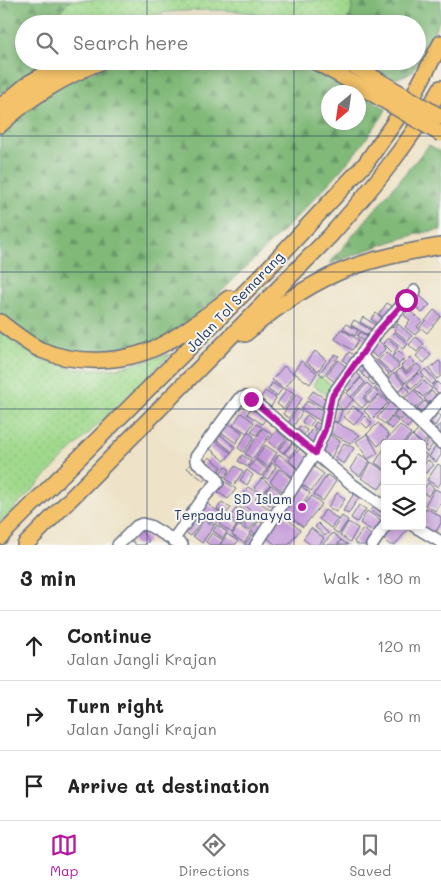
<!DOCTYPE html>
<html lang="en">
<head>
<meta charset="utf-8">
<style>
  body { margin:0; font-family:Mali,sans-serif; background:#f2f2f2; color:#222 }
  .controls { position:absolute; right:15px; bottom:15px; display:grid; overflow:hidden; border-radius:5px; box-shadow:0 2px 8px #0003 }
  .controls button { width:45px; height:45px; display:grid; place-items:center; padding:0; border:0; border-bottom:1px solid #e0e0e0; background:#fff; color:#222; font:25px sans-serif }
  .compass { position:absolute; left:321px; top:85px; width:45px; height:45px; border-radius:50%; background:#fff; box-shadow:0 2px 8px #0003; rotate:209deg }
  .stop { position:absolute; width:15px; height:15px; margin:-11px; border:4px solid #b5179e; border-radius:50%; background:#fff }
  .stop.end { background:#b5179e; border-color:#fff; box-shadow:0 1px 5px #0008 }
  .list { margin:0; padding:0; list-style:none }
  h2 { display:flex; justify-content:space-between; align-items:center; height:65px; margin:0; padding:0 20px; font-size:21px }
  h2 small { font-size:16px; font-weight:400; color:#767676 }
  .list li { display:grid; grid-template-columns:32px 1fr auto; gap:15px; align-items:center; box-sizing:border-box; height:70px; padding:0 20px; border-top:1px solid #e0e0e0 }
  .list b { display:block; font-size:19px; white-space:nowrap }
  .list p { margin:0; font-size:16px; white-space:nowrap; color:#767676 }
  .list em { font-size:16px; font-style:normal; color:#767676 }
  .icon { flex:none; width:28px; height:28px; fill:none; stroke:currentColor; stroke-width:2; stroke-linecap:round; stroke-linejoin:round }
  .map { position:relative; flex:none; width:441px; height:545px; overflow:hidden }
  .search { position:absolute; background:#fff; box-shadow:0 2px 8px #0003; left:15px; right:15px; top:15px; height:55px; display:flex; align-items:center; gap:12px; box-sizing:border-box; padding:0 18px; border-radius:28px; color:#767676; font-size:19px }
  .sheet { height:275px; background:#fff }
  nav { display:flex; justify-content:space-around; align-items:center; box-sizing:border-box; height:70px; border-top:1px solid #e0e0e0; background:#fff; font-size:14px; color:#767676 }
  nav a { display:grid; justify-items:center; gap:2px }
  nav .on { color:#b5179e }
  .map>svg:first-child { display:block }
  .grass { fill:url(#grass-dots); stroke:#5e8475 }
  .forest { fill:url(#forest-firs); stroke:#4e746b; fill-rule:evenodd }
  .green { fill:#a0d98c; stroke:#5e8475 }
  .building { fill:#c396d8 }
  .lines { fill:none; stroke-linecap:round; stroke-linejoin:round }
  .minor-casing { stroke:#656e83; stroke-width:14 }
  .highway-casing { stroke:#656e83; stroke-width:18 }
  .minor { stroke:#fff; stroke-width:11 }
  .highway { stroke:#f3c26a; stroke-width:15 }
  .highway-bridge-casing { stroke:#656e83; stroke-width:18; stroke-linecap:butt }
  .highway-bridge { stroke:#f3c26a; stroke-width:15 }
  .route { stroke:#b5179e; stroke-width:6 }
  .grid { fill:none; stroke:#1b2f5e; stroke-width:1; stroke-opacity:0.55 }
  .poi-dot { fill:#b5179e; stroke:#f6f6f2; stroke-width:2 }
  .labels { text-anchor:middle; stroke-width:4; stroke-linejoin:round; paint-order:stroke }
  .street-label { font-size:14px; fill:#1b2f5e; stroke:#f6f6f2 }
  .poi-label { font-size:14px; fill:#1b2f5e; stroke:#f6f6f2; text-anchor:end }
</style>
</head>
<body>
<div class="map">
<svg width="441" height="545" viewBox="0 0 441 545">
  <defs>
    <pattern id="grass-dots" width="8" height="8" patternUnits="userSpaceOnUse" patternTransform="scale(1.25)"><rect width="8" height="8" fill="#a0d98c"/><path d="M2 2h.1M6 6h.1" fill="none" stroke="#89bb7b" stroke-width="1.8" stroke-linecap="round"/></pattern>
    <pattern id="forest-firs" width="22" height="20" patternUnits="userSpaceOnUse" patternTransform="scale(1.25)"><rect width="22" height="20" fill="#80b978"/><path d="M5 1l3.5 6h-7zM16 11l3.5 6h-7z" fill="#689766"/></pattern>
  </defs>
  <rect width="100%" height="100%" fill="#f6f6f2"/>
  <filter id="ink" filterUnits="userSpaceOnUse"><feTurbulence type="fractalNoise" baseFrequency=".02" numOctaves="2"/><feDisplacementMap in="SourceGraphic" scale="10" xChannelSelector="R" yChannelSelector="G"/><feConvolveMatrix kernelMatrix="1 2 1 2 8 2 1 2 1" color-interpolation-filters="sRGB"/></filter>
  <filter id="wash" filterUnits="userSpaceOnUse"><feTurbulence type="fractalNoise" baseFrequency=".0096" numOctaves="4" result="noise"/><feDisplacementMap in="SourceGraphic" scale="20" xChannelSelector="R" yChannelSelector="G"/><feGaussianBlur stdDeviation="1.12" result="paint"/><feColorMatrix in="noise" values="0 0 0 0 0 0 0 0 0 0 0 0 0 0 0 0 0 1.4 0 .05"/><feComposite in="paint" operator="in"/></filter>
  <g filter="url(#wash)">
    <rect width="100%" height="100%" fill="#eee3c8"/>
    <!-- grass -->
    <g class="grass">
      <path d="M71,0H353L351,14L345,24H290L284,20L239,11L206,10L166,12L125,24H52L62,8Z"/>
      <path d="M0,327L22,349L44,360L75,369H114L171,354L65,456L0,523Z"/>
    </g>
    <!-- forest -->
    <g class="forest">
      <path d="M3,0H71L62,8L52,24H24V61L45,62L0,94V4Z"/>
      <path d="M353,0H441V18L412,72L398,78H389L357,61H417V24H345L351,14Z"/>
      <path d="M115,61H297C327,71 360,91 386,109L383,115C373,129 363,144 351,158C317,198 279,235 241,272C217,296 194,322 164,338C132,356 92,358 57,349C37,343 14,331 0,314V132L22,112L53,90ZM328,92H358V122H328Z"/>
      <path d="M429,145L441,152V230C407,233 362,253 329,264Z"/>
    </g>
    <!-- green -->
    <path class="green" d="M319,376L336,388L330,397L313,385Z"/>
    <g id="blocks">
      <!-- building -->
      <g class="building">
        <path d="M418,294L430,305L422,313L410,302Z"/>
        <path d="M387,303L395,308L386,320L379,314Z"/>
        <path d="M409,310L422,321L417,327L420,329L415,335L405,327L410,320L404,315Z"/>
        <path d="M434,310L441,316L427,333L420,327Z"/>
        <path d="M376,313L383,319L379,325L371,319Z"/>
        <path d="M363,317L379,327L376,332L360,322Z"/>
        <path d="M394,317L398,321L392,328L388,325Z"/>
        <path d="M354,320L374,332L370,337L351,325Z"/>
        <path d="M346,324L358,330L355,336L343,329Z"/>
        <path d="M398,324L412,336L408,341L394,330Z"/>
        <path d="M341,329L359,340L352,350L335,339Z"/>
        <path d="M360,332L370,338L367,343L357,336Z"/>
        <path d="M394,332L408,344L403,349L389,337Z"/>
        <path d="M416,337L424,344L417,352L409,345Z"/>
        <path d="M388,338L398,348L393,353L383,343Z"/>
        <path d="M377,339L386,348L377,358L367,348Z"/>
        <path d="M423,348L431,355L424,363L416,356Z"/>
        <path d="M315,351L326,360L318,371L306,362Z"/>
        <path d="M399,351L405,358L399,364L392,356Z"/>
        <path d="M349,352L357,357L351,366L343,360Z"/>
        <path d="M386,352L399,366L391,373L378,360Z"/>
        <path d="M335,354L339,356L323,376L319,373Z"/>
        <path d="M410,357L415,363L406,372L401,366Z"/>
        <path d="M375,359L389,374L386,378L371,363Z"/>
        <path d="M338,360L349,369L337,384L326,375Z"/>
        <path d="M361,360L368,366L361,373L355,366Z"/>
        <path d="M301,361L317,373L310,384L293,372Z"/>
        <path d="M439,361L441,363V376L437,379L429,369Z"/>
        <path d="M417,364L422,369L405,383L396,373L401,368L406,374Z"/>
        <path d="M284,366L295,375L284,389L272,380Z"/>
        <path d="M368,368L373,373L367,379L362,374Z"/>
        <path d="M425,369L436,381L432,385L421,373Z"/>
        <path d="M356,372L361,377L348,391L342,385Z"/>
        <path d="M394,373L405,385L395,393L384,382Z"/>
        <path d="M418,373L423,378L412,389L407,384Z"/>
        <path d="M373,375L379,381L374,386L368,380Z"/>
        <path d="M361,378L365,383L351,397L347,393Z"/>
        <path d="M424,381L432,389L423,397L415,389Z"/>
        <path d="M437,382L441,386V396L432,387Z"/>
        <path d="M272,383L282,389L277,396L268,390Z"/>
        <path d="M367,383L372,388L363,398L367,403L362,408L352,399Z"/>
        <path d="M380,383L393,396L388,401L375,388Z"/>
        <path d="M405,386L410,391L401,399L396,394Z"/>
        <path d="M287,389L294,393L284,409L277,404Z"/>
        <path d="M374,389L379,394L369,403L365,398Z"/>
        <path d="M414,390L423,401L414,409L405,398Z"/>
        <path d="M265,391L276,398L271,407L260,399Z"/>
        <path d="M313,391L326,399L322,407L308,398Z"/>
        <path d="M431,391L440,398L433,406L424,399Z"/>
        <path d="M345,392L353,400L343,410L335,403Z"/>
        <path d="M296,394L302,398L289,418L283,414Z"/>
        <path d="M379,395L388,403L372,419L364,411Z"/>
        <path d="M392,400L399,406L385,424L377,418Z"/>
        <path d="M307,401L328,414L322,422L301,409Z"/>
        <path d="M425,401L432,408L425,416L417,409Z"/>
        <path d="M353,406L363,414L354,425L344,417Z"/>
        <path d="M252,407L266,418L262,424L247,414Z"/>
        <path d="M297,409L302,412L292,429L287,425Z"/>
        <path d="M336,409L342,410L338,422L332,421Z"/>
        <path d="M398,409L404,414L399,420L393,416Z"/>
        <path d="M434,410L441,416L435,426L426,419Z"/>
        <path d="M241,413L254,422L247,433L233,425Z"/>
        <path d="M307,415L314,420L309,427L302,422Z"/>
        <path d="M406,415L413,422L407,428L400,421Z"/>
        <path d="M365,416L372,423L367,428L360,421Z"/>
        <path d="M392,417L398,421L392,429L386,425Z"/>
        <path d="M333,421L360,435L350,443L330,433Z"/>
        <path d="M316,422L321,425L318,430L313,427Z"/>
        <path d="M228,423L243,433L236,443L221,432Z"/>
        <path d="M378,423L389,435L378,446L367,434Z"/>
        <path d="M441,423V439L433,432Z"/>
        <path d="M256,424L262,427L257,435L251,432Z"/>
        <path d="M400,425L411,434L402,444H389L386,440Z"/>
        <path d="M300,426L307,430L303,436L296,432Z"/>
        <path d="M263,428L271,433L253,459L245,454Z"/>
        <path d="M312,429L322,435L315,446L305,440Z"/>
        <path d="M419,429L428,438L423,444L413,436Z"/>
        <path d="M277,430L286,438L277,449L268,441Z"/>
        <path d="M248,432L254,437L244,452L238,448Z"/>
        <path d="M220,434L235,447L232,452L216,439Z"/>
        <path d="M367,434L378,453L368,459L356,441Z"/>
        <path d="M330,435L340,441L331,458L320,452Z"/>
        <path d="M412,435L421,444H404Z"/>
        <path d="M288,439L292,443L283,453L279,449Z"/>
        <path d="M429,439L434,443L427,452L423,448L424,446L426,447L425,446Z"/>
        <path d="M215,441L231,453L225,461L209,448Z"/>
        <path d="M344,443L354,448L344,464L335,458Z"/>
        <path d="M292,444L297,448L290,457L284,453Z"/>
        <path d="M265,445L277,453L268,467L256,459Z"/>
        <path d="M436,446L441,449V455L436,462L429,457Z"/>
        <path d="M385,447V469L375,463Z"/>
        <path d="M300,449L310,458L299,470L289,460Z"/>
        <path d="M422,452L427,455L422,463Z"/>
        <path d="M279,454L301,472L295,479L274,462Z"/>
        <path d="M359,454L370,461L360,476L350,469Z"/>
        <path d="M242,455L251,461L248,467L238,461Z"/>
        <path d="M209,457L222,467L216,475L203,465Z"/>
        <path d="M255,460L267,469L261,476L249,468Z"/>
        <path d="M428,460L434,465L426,473L422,470V466Z"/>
        <path d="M193,461L210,473L204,481L187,468Z"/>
        <path d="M371,462L385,471V480L379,489L361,478Z"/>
        <path d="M272,463L276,466L268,479L263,477Z"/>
        <path d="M438,464L441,466V482L438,487L427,480Z"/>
        <path d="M225,466L230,470L225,477L220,474Z"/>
        <path d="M235,466L243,471L234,485L226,479Z"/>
        <path d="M313,466L324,474L311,491L300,483Z"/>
        <path d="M279,469L294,480L285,493L270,482Z"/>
        <path d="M247,470L253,475L247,485L240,480Z"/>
        <path d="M327,475L336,481L323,501L314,495Z"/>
        <path d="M262,478L270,485L262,494L254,488Z"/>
        <path d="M223,480L236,489L228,499L215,490Z"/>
        <path d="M428,483L434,488L428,496L422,491Z"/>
        <path d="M271,485L287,497L281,503L266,491Z"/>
        <path d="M301,486L310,493L304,501L306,503L312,496L322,504L303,527L282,510Z"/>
        <path d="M248,487L259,494L255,499L270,510L263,520L238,501Z"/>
        <path d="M435,489L441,492V502L435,511L425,505Z"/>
        <path d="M355,492L360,496L348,514L343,511Z"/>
        <path d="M267,493L278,502L273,507L262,498Z"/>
        <path d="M337,493L345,499L336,512L328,507Z"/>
        <path d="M203,501L222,514L215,525L196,512Z"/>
        <path d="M222,502L231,508L225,515L217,509Z"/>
        <path d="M359,505L366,509L357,522L351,518Z"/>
        <path d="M375,505L385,511V519L371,511Z"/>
        <path d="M238,506L250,515L242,526L230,517Z"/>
        <path d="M426,508L441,517V523L434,535L423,529L426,525L422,523V515Z"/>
        <path d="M325,510L338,519L331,528L319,519Z"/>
        <path d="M367,511L381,520L374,532L360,523Z"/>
        <path d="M282,514L300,530L288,545H276L264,535Z"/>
        <path d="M195,515L202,520L191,536L183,531Z"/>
        <path d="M342,516L348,520L339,534L333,530Z"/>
        <path d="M224,517L237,525L232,533L219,524Z"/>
        <path d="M252,517L257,521L249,530L244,526Z"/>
        <path d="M204,520L214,526L202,543L193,536Z"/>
        <path d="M259,521L266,526L258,536L251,531Z"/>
        <path d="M348,522L358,528L350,542L340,535Z"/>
        <path d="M318,523L328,533L325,536L315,527Z"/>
        <path d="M217,525L227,532L223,538L213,531Z"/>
        <path d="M238,525L251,533L244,543L232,535Z"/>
        <path d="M388,526H405L408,529L395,545H390L379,536Z"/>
        <path d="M311,528L324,538L319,545H311L303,539Z"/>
        <path d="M363,529L375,538L371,545H358L354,542Z"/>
        <path d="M141,531L149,541L144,545H136L131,539Z"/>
        <path d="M212,533L223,540L219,545H210L206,542Z"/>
        <path d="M333,533L341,540L337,545H322Z"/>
        <path d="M227,534L238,541L235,545H220Z"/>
        <path d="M252,535L258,539L254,545H244Z"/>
        <path d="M341,540L348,545H338Z"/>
      </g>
    </g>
  </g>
  <g filter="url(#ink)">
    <use href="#blocks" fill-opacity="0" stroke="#656e83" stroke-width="1"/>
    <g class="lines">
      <defs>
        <g id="minor">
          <path d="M361,355L396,399L441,443"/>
          <path d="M421,423L441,399"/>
          <path d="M414,526L441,542"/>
          <path d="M173,540L205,496L218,482L216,477L196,461V457L239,399L245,397L251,399L353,485L385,507"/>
          <path d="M118,545L137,526L142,524L150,526L182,545"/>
          <path d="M256,545L315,453L325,430L332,396L379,330L415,291"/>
          <path d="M372,545L385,526"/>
        </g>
        <g id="highway">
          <path d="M314,61L375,95"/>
          <path d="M346,61L381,82"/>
          <path d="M0,107L29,83L69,61"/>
          <path d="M0,125C31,96 62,78 102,61"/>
          <path d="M0,322C13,332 26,343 41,350C79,366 131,363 167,342C189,330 209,313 229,298"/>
          <path d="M245,334C276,307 313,281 352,267C381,257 411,251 441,246"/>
          <path d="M0,537L262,275L366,163L414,94L441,43"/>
          <path d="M25,545L329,237C370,191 410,143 441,88"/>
        </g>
      </defs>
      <!-- minor casing -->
      <use href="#minor" class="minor-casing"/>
      <!-- highway casing -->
      <use href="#highway" class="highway-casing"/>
      <!-- minor -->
      <use href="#minor" class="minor"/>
      <!-- highway -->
      <use href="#highway" class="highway"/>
      <defs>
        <g id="highway-bridge">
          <path d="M381,82L441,117"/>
          <path d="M375,95L441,134"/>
        </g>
      </defs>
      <!-- highway-bridge casing -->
      <use href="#highway-bridge" class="highway-bridge-casing"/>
      <!-- highway-bridge -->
      <use href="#highway-bridge" class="highway-bridge"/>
    </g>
  </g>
  <g class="lines" filter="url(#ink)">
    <!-- route -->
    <path class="route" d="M251,399L315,453L325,430L332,396L379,330L406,300"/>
  </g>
  <!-- grid -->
  <path class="grid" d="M147,0V24M294,0V24M147,61V545M294,61V545M0,136H441M0,272H441M0,409H441"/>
  <!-- markers -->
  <circle class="poi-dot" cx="302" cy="507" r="5"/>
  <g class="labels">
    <!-- street labels -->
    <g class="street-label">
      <text transform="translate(235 302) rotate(-46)" y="5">Jalan Tol Semarang</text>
    </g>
    <!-- poi labels -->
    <g class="poi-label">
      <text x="292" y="504">SD Islam<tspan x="292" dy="16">Terpadu Bunayya</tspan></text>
    </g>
  </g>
</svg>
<div class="controls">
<button><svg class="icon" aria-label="locate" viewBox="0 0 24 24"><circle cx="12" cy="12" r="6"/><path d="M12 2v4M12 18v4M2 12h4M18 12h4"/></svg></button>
<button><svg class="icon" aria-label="layers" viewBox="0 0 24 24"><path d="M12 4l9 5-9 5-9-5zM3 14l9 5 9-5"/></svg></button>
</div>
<svg class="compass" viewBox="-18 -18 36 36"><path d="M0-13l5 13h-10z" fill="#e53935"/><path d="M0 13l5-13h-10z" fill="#767676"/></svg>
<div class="stop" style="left:406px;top:300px"></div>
<div class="stop end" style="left:251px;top:399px"></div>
<div class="search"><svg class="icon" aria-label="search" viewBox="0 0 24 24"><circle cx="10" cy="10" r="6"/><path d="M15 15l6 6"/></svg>Search here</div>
</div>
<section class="sheet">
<h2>3 min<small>Walk · 180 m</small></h2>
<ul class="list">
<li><svg class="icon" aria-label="ahead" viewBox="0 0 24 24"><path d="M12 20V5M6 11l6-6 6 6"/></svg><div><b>Continue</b><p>Jalan Jangli Krajan</p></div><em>120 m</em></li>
<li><svg class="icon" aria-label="right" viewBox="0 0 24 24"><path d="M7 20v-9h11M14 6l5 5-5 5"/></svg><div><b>Turn right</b><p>Jalan Jangli Krajan</p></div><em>60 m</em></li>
<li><svg class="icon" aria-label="arrive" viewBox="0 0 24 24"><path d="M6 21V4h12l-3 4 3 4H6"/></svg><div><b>Arrive at destination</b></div></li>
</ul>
</section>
<nav>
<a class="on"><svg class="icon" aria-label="map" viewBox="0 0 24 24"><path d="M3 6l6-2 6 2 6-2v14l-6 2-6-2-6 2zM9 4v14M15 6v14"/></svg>Map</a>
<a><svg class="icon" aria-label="directions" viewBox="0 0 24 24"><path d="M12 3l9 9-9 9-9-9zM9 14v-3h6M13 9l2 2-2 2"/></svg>Directions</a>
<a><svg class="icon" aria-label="saved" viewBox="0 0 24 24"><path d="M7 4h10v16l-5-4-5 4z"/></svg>Saved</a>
</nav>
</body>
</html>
